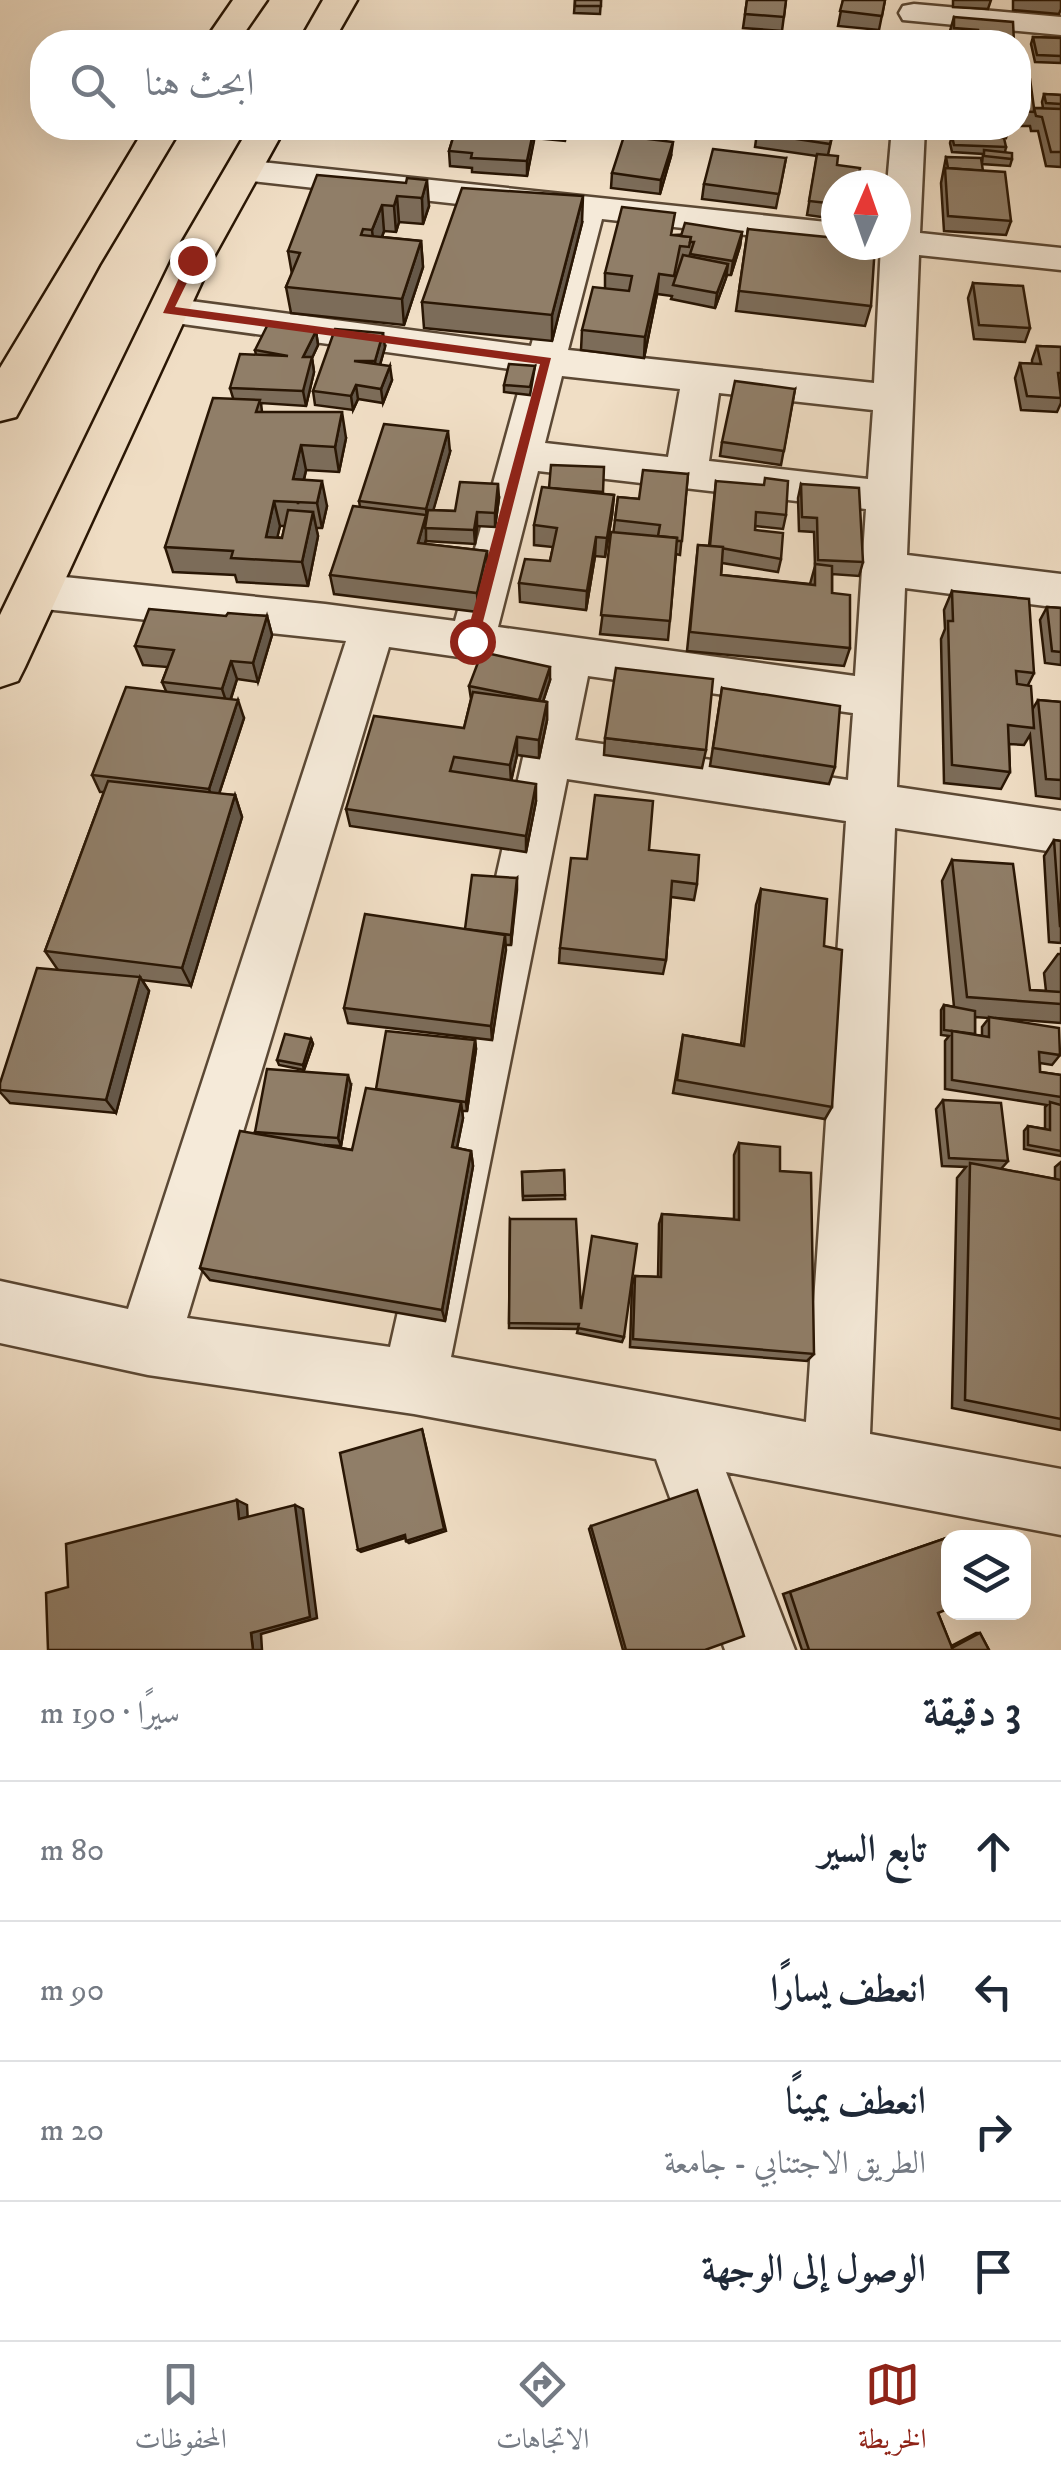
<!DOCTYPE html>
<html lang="ar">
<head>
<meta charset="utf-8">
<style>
  body { margin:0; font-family:"IM FELL DW Pica",Amiri,serif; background:#f6f6f7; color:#1f2937; direction:rtl }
  .controls { position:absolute; right:30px; bottom:30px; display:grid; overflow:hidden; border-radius:20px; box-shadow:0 10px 40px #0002 }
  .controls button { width:90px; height:90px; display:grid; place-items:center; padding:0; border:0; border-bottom:2px solid #e0e1e3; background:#fff; color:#1f2937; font:50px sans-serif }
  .compass { position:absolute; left:821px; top:170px; width:90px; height:90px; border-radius:50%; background:#fff; box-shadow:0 10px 40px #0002; rotate:2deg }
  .stop { position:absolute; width:30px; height:30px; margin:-22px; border:8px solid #8f2418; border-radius:50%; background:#fff }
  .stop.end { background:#8f2418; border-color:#fff; box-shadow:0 2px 10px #0008 }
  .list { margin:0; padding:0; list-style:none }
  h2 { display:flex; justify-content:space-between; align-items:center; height:130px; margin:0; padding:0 40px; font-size:42px }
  h2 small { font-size:32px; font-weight:400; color:#747a83 }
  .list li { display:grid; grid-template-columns:65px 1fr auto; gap:30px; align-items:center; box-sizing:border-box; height:140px; padding:0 40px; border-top:2px solid #e0e1e3 }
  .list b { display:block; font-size:38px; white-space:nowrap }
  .list p { margin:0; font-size:32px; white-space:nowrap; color:#747a83 }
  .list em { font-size:32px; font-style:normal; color:#747a83 }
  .icon { flex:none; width:55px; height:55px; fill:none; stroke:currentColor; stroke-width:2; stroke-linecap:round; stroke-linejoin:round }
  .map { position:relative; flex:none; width:1061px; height:1650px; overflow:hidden; direction:ltr }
  .search { position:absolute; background:#fff; box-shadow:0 10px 40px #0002; left:30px; right:30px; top:30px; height:110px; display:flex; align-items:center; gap:25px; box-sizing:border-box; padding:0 35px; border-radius:40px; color:#747a83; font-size:38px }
  .sheet { height:690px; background:#fff }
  nav { display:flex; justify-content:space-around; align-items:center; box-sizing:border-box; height:140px; border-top:2px solid #e0e1e3; background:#fff; font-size:28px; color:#747a83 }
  nav a { display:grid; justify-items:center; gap:5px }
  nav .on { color:#8f2418 }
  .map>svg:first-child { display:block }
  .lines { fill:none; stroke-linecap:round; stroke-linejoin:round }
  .minor-casing { stroke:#5b4834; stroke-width:5 }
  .major-casing { stroke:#291604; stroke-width:5 }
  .minor { fill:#f5ead9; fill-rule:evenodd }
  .major { fill:#f0dec5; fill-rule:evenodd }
  .wall { fill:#7c6c59; stroke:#291604; stroke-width:2.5; fill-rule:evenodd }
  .shaded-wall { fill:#655849; stroke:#291604; stroke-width:2.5 }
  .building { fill:#907e68; stroke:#291604; stroke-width:2.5 }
  .route { fill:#8f2418 }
</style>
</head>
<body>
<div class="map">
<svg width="1061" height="1650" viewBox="0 0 1061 1650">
  <rect width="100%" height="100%" fill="#f0dec5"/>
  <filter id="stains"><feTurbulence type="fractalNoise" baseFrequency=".002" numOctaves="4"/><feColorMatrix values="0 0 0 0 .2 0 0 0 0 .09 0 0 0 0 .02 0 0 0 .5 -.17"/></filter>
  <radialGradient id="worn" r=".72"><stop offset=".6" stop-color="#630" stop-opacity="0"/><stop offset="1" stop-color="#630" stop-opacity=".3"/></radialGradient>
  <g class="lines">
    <defs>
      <g id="minor">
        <path d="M914,4L1061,17V35L903,20L899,13L903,6Z"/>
        <path d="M892,128H925L920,233L1061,248V270L919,255L907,555L1061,574V608L905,588L897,787L1061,811V853L895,828L870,1434L1061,1469V1535L726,1472L795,1650H725L656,1459L414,1414L148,1375L0,1343V1281L128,1309L346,641L35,608L19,603L13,591L19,579L35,574L325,604L455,621L524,371L168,322L155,319L149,310L155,301L168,298L531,346L567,216L243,180L231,177L226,170L231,163L243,160L836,223V245L602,219L568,350L874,383L881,245H896V185H887ZM562,376L680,389L668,457L545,443ZM719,393L873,410L868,479L709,461ZM538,471L866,509L855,676L498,627ZM389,647L543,669L390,1347L187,1318ZM588,676L853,713L848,780L575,740ZM567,779L846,821L806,1422L451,1357Z"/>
      </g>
      <g id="major">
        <path d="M233,0H267L238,42H204Z"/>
        <path d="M323,0H357L333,42H299Z"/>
        <path d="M145,128H181L99,265L16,417L0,421V368Z"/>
        <path d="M249,128H285L212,260L25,667L18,681L0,687V615L172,260Z"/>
      </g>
    </defs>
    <!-- minor casing -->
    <use href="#minor" class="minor-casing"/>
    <!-- major casing -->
    <use href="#major" class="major-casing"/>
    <!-- minor -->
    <use href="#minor" class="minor"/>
    <!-- major -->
    <use href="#major" class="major"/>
  </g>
  <!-- wall -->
  <g class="wall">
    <path d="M575,0H601L600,14L574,13Z"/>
    <path d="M747,0H786L782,31L743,28Z"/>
    <path d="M843,0H885L879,30L838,26Z"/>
    <path d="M953,0H991L988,9L953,7Z"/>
    <path d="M1013,0H1061V9L1059,14L1013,10Z"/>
    <path d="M954,17L1014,42H950V31Z"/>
    <path d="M1033,37L1061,38V63L1035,62L1031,44Z"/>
    <path d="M1018,79L1034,108H1043L1042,102L1044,94L1061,95V167L1046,166L1038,131H1031L1030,126H1018Z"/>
    <path d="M456,128H568L565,141L534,138L527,176L472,172V168L450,166L449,151Z"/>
    <path d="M642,128H716L715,138L642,134Z"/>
    <path d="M834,128L828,155L837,165L836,219L807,215L817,156L755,147L757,133Z"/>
    <path d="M990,128H1009L1006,138L988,135Z"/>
    <path d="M952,136L1006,147L1005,152L1012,159L1010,166L982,164L983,154L952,152L950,143Z"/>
    <path d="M671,156L660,194L611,188L612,173Z"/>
    <path d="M946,157L983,171L1011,221L1006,235L944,231L941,183Z"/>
    <path d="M786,158L776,208L702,199L704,184Z"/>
    <path d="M406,183L429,206L423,224L399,222L396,232L384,231L382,237L421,241L423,267L404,325L291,313L286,287L292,274L288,251Z"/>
    <path d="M582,223L552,341L424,328L422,302Z"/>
    <path d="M748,229L871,306L865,326L736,311Z"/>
    <path d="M742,232L740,246L731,275H727L715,308L671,299L672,296L657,294L644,358L581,350L582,330L605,288V273L673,235Z"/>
    <path d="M973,283L1030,328L1025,342L974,339L968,298Z"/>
    <path d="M316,331L318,345L312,358L314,372L306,406L261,403L262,412L346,438L339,472L306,470L304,480L327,506L322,528H316L318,536L308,586L237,582L235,575L173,572L165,547L233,398L230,388L256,355L255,350ZM280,526H285L282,538L277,537Z"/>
    <path d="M1037,346L1061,347V403L1057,412L1021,410L1015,378L1020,363L1032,364V360Z"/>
    <path d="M385,347L380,365L392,380L383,403L358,399L353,410L315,405L313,391Z"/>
    <path d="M535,366L530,395L504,392V385Z"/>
    <path d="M795,389L781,465L720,456L722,442Z"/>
    <path d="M450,452L433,510L455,511L499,498L495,527L477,526L475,544L426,541V539L425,544L487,551L488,571L478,612L334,594L330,575L360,507L359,501Z"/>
    <path d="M688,474L680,555L676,554L668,640L600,634L618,497L639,499Z"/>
    <path d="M716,481L786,515L783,529L755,526V530L781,559L778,572L722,563L721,575L810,584L815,566L814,532L799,531L798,498L801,484L863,562L859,576L832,574V593L850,648L844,666L687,651L698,545L709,546Z"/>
    <path d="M603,494L614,495L612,515L605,557L595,556L586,610L520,602L519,583L550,561L553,547L534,545V525Z"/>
    <path d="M952,591L1034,673L1028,685L1032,710L1038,700L1061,702V799L1036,796L1030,735L1024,745L1009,744L1010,772L1001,789L944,783L941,639L945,629L944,610Z"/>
    <path d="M1047,607L1061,608V665L1045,663L1040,620Z"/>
    <path d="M226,616H267L272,635L258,682L237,679L231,699L244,718L219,794L235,795L242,817L191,986L142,980L149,991L116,1113L10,1103L0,1092V1083L58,970L45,951L104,792H100L92,775L166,691L162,682L168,667L143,665L135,646Z"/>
    <path d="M550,680L543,701L547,702V720L539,758L517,755L511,780L536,801L526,852L350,826L346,809L464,728L471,699L469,686Z"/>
    <path d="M722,688L835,767L829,784L710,766Z"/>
    <path d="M605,738L706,750L702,768L604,755Z"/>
    <path d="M1054,840L1061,841V943L1049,942L1044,856Z"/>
    <path d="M649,850L697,884L694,900L671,897L666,960L663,974L559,963L560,948L587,859Z"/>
    <path d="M952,860L1030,990L1046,991L1044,973L1058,954H1061V947V1023L995,1018L1060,1055L1052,1065L1040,1063V1072L1061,1075V1156L1024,1149V1131L1028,1126L1045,1129V1107L1047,1105L945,1089V1041L949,1036L941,1035V1010L944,1005L954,1007L942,881ZM975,1017L989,1018L982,1027V1036L975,1035Z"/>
    <path d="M517,878L511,945H505L492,1040L348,1023L344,1008L465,929Z"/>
    <path d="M761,889L824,946L832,1107L825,1119L673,1093L683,1035L741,1045L756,905Z"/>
    <path d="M311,1039L313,1044L304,1070L279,1065L277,1060Z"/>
    <path d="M475,1040L476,1049L467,1111H462L463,1118L457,1148L471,1151L473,1166L445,1321L210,1280L200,1268L256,1134L255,1132L351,1085L341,1146L324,1145L352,1150L376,1089Z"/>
    <path d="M943,1100L1008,1161L1001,1169L1055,1179V1167L1061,1162V1430L952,1408L957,1178L966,1167L942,1166L936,1109Z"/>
    <path d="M739,1143L780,1171L814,1354L807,1361L630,1347L632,1285L635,1276L658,1277L659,1224L662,1214L734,1219V1155Z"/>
    <path d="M564,1170L565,1199L523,1200L522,1172Z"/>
    <path d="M510,1219L581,1309L624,1337L622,1342L577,1333L578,1329L509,1328Z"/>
    <path d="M591,1526L705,1650H623L589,1529Z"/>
    <path d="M949,1537L938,1613L951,1646L976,1633H980L989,1650H802L783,1594Z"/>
  </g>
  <!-- shaded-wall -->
  <g class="shaded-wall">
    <path d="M534,128V141L527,176V161Z"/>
    <path d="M673,142L671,156L660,194L661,180Z"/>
    <path d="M427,180L429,206L423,224L422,198Z"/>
    <path d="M397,196L399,222L396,232L394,206Z"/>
    <path d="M583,196L582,223L552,341V315Z"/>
    <path d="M382,205L384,231L375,256L372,230Z"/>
    <path d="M742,232L740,246L731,275L733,261Z"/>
    <path d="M421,241L423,267L404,325L402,299Z"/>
    <path d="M728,264L726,278L715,308L717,293Z"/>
    <path d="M659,274L657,294L644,358L645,337Z"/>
    <path d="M316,331L318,345L312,358L314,372L306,406L303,391V357Z"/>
    <path d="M383,333L385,347L377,375L375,361Z"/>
    <path d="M390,366L392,380L383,403L381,389Z"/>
    <path d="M356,385L358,399L353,410L351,396Z"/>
    <path d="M342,412L346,438L339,472L335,447Z"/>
    <path d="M448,431L450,452L428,529L426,509Z"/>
    <path d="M301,445L306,470L298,504L293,479Z"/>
    <path d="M322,481L327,506L322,528L317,503Z"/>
    <path d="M498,484L499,498L495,527V513Z"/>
    <path d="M614,495L612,515L605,557L607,538Z"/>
    <path d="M274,501L280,526L272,561L266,537Z"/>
    <path d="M313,512L318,536L308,586L302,562Z"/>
    <path d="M477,512V526L475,544L474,530Z"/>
    <path d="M426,515V539L420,562L418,543Z"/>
    <path d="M596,537L595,556L586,610L587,591Z"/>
    <path d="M487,551L488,571L478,612L477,593Z"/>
    <path d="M267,616L272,635L258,682L253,663Z"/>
    <path d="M231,661L237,679L228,707L222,689Z"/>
    <path d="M550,667V680L539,714V701Z"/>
    <path d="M238,700L244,718L215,806L209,789Z"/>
    <path d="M547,702V720L539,758V740Z"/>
    <path d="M517,737V755L511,782L510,765Z"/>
    <path d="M536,784V801L526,852V836Z"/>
    <path d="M235,795L242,817L191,986L182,968Z"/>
    <path d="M517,878V890L511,945V935Z"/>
    <path d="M505,935L506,950L492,1040L491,1026Z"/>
    <path d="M140,977L149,991L116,1113L106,1100Z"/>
    <path d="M311,1039L313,1044L304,1070L303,1065Z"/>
    <path d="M475,1040L476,1049L467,1111L466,1102Z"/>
    <path d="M348,1075L351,1085L341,1146L338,1138Z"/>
    <path d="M461,1102L463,1118L454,1162L452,1147Z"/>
    <path d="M471,1151L473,1166L445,1321L442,1310Z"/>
    <path d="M422,1429L446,1531L409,1543L406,1541Z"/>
    <path d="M237,1500L247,1505L248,1523L239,1519Z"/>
    <path d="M295,1505L303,1509L317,1618L261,1634L262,1650H253L251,1633Z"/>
    <path d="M405,1535L408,1537L361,1552L358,1550Z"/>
  </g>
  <!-- building -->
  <g class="building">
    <rect x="575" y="0" width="26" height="6"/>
    <path d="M747,0H786L784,17L745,14Z"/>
    <path d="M843,0H885L882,16L840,11Z"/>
    <path d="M954,17L1013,22L1014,42H954V37L978,39V30L954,28Z"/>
    <path d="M742,34L783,39L782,42H740Z"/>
    <path d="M1033,37L1061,38V56L1037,55Z"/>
    <path d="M1018,79H1030L1034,108L1061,109V152H1051L1042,117L1036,116L1034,108V112L1018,111Z"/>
    <path d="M1044,94L1061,95V104L1046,103Z"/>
    <path d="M456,128H534L527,161L471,158L472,153L449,151Z"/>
    <path d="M758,128H834L830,144L757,133Z"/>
    <path d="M624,136L673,142L661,180L612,173Z"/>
    <path d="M952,136L1004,138L1006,147L954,145Z"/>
    <path d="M713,149L786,158L779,194L704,184Z"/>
    <path d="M984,150L1012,153V159L984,156Z"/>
    <path d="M817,154L838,156L837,165L860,168L857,185H836V204L809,201Z"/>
    <path d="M946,157L981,158L983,171L948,168Z"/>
    <path d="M945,168L1005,172L1011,221L948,216Z"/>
    <path d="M317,175L406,183L407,178L427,180L422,198L397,196L394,206L382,205L372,230L363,229L361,235L421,241L402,299L286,287L300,253L288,251Z"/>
    <path d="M462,188L583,196L552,315L422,302Z"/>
    <path d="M622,207L675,213L671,235L691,237L689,247L680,246L674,276L659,274L645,337L582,330L593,287L629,291L632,276L605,273Z"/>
    <path d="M685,223L742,232L733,261L690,254L694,242H690L691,237L681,236Z"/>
    <path d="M748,229L836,238V245H875L871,306L739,291Z"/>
    <path d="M683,255L728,264L717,293L673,285Z"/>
    <path d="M973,283L1023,286L1030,328L979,325Z"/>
    <path d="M268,324L316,331L303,357H312L303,391L230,388L240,354L288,356L255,350Z"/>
    <path d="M335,329L383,333L375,361H354L390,366L381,389L356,385L351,396L313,391Z"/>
    <path d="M1037,346L1061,347V373H1058L1061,398L1027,396L1020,363L1041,364Z"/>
    <path d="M509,364L535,366L530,387L504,385Z"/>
    <path d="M735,381L795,389L784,451L722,442Z"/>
    <path d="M213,398L260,400L256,412H342L335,447L301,445L293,479L322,481L317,503L274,501L266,537L282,538L288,510L313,512L302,562L231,558L233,551L165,547Z"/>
    <path d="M384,424L448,431L426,509L359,501Z"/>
    <path d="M551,465L604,467L603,492L549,488Z"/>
    <path d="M643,470L688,474L682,541H677V538L658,536L660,525L615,520L618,497L639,499Z"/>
    <path d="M765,478L788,481L786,515L756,512L755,530L783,533L781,559L710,546L716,481L764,485Z"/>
    <path d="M460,482L498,484L495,513L477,512L474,530L425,528L428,510L455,511Z"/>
    <path d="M801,484L859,488L863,562L818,560L817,518L802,517Z"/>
    <path d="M542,487L614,495L607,538L596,537L587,591L519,583L525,559L550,561L557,528L534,525Z"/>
    <path d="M353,506L426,515L418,543L487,551L477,593L330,575Z"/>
    <path d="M611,532L677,538L670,621L601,615Z"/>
    <path d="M698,545L723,547L721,575L815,585V564L832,566V593L850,595V648L690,632Z"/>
    <path d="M952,591L1029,599L1034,673L1016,671L1017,684L1031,686L1034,728L1008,725L1010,772L952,765L948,621H953Z"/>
    <path d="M1047,607L1061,608V652L1052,651Z"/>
    <path d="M149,609L226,616L228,613L267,616L253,663L231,661L222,689L162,682L174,650L135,646Z"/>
    <path d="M482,652L550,667L539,700L469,686Z"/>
    <path d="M616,668L713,679L706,750L605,738Z"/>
    <path d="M126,687L238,700L209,789L92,775Z"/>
    <path d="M722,688L840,706L835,767L713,748Z"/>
    <path d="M473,692L547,702L539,740L517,737L510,765L454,757L450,771L536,784L526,836L346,809L374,716L464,728Z"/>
    <path d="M1038,700L1061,702V780L1046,779Z"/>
    <path d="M108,781L235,795L182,968L45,951Z"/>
    <path d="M595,795L653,801L649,850L699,855L697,884L672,881L666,960L560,948L571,858L587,859Z"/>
    <path d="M1054,840L1061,841V926H1060Z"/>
    <path d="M952,860L1013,864L1030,990L1061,992V1004L967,997Z"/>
    <path d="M472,875L517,878L511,935L465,929Z"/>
    <path d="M761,889L827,899L824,946L842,950L832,1107L677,1080L683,1035L744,1046Z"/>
    <path d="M365,914L505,935L491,1026L344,1008Z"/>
    <path d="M37,968L140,977L106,1100L0,1090V1083Z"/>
    <path d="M944,1005L975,1011V1034L944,1030Z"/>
    <path d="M989,1017L1059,1028L1060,1055L1039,1052L1040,1072L1061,1075V1097L952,1080V1031L989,1037Z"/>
    <path d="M386,1031L475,1040L466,1102L376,1089Z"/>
    <path d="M285,1034L311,1039L303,1065L277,1060Z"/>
    <path d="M267,1069L348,1075L338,1138L255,1132Z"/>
    <path d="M366,1088L461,1102L452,1147L471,1151L442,1310L200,1268L240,1131L352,1150Z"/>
    <path d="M943,1100L1001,1103L1008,1161L949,1158Z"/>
    <path d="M1050,1102L1061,1105V1151L1028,1145V1126L1050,1130Z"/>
    <path d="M739,1143L780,1147V1171L811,1173L814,1354L633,1339L635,1276L661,1277L662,1214L739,1220Z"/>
    <path d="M970,1163L1061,1180V1419L965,1400Z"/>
    <path d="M564,1170L565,1195L523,1196L522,1172Z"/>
    <path d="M510,1219H576L581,1309L592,1236L637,1244L624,1337L578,1328L579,1324L509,1323Z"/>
    <path d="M422,1429L444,1529L406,1541L405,1535L358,1550L340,1453Z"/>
    <path d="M697,1490L744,1636L705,1650H626L591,1526Z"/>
    <path d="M237,1500L239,1519L295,1505L310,1617L251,1633L253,1650H48L46,1593L68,1587L66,1544Z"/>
    <path d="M949,1537L948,1609L938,1613L953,1650H809L790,1592Z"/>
    <path d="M980,1633L989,1650H953L952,1648Z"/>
  </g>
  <!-- route -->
  <path class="route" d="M188,258L198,260L175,307L551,358L477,645L472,647L465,641L540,364L163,313Z"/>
  <rect width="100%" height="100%" filter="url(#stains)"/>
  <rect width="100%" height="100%" fill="url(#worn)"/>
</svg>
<div class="controls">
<button><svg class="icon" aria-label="layers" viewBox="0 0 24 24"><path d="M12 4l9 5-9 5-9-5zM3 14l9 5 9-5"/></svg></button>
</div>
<svg class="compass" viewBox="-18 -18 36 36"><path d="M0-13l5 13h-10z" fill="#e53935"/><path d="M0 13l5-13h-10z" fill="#747a83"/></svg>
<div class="stop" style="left:472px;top:641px"></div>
<div class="stop end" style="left:192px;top:260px"></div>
<div class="search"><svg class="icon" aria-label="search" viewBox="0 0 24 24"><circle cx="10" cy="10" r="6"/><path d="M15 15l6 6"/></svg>ابحث هنا</div>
</div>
<section class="sheet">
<h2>3 دقيقة<small>سيرًا · 190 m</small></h2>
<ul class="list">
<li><svg class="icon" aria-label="ahead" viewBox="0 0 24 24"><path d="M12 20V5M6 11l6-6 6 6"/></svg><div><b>تابع السير</b></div><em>80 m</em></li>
<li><svg class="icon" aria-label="left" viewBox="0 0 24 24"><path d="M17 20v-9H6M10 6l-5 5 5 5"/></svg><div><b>انعطف يسارًا</b></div><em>90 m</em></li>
<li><svg class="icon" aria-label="right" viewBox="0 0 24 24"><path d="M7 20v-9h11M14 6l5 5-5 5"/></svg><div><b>انعطف يمينًا</b><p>الطريق الاجتنابي - جامعة</p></div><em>20 m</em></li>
<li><svg class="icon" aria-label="arrive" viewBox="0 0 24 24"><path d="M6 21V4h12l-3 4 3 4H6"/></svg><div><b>الوصول إلى الوجهة</b></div></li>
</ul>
</section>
<nav>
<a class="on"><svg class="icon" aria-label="map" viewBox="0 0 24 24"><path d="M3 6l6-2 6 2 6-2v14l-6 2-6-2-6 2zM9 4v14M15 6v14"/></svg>الخريطة</a>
<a><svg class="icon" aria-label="directions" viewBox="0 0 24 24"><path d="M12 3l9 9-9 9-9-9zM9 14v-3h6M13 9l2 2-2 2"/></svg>الاتجاهات</a>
<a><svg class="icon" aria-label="saved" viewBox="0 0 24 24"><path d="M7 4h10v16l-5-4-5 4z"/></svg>المحفوظات</a>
</nav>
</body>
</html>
